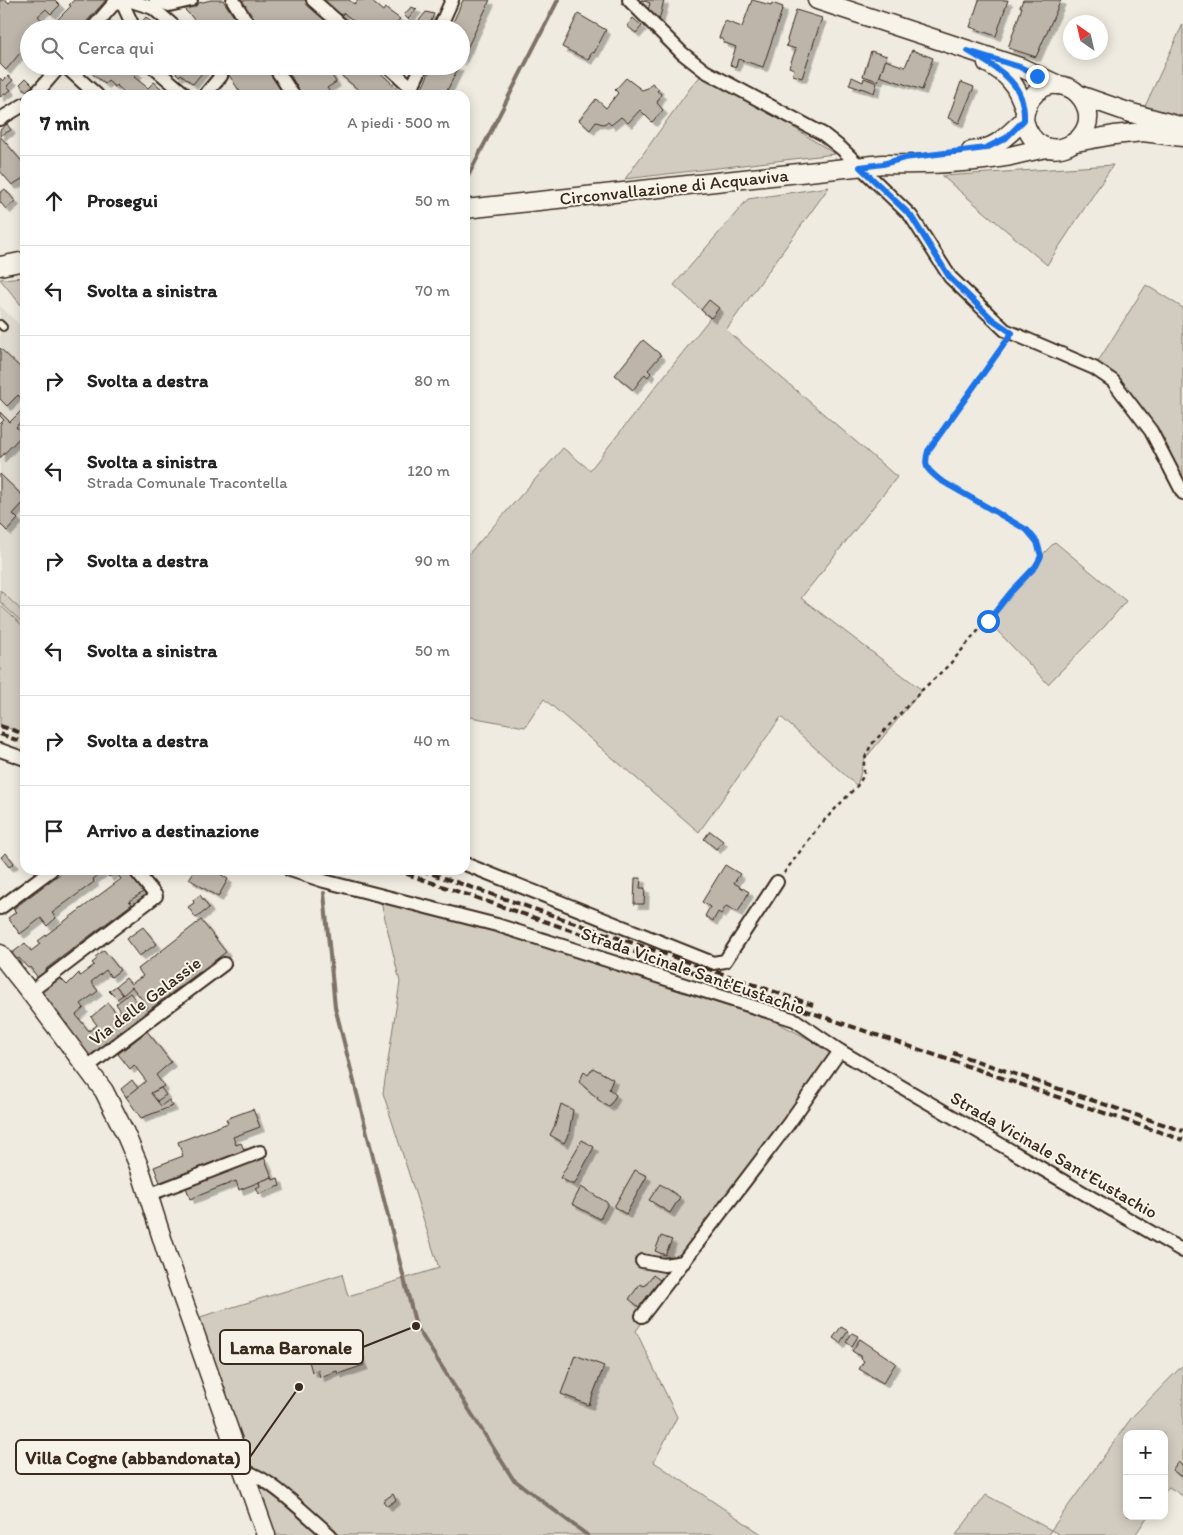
<!DOCTYPE html>
<html lang="it">
<head>
<meta charset="utf-8">
<style>
  body { margin:0; font-family:Itim,sans-serif; background:#f2f2f2; color:#222 }
  .controls { position:absolute; right:15px; bottom:15px; display:grid; overflow:hidden; border-radius:10px; box-shadow:0 2px 12px #0003 }
  .controls button { width:45px; height:45px; display:grid; place-items:center; padding:0; border:0; border-bottom:1px solid #e0e0e0; background:#fff; color:#222; font:25px sans-serif }
  .compass { position:absolute; left:1063px; top:15px; width:45px; height:45px; border-radius:50%; background:#fff; box-shadow:0 2px 12px #0003; rotate:326deg }
  .stop { position:absolute; width:15px; height:15px; margin:-11px; border:4px solid #1a73e8; border-radius:50%; background:#fff }
  .stop.end { background:#1a73e8; border-color:#fff; box-shadow:0 1px 5px #0008 }
  .list { margin:0; padding:0; list-style:none }
  h2 { display:flex; justify-content:space-between; align-items:center; height:65px; margin:0; padding:0 20px; font-size:21px }
  h2 small { font-size:16px; font-weight:400; color:#767676 }
  .list li { display:grid; grid-template-columns:32px 1fr auto; gap:15px; align-items:center; box-sizing:border-box; height:90px; padding:0 20px; border-top:1px solid #e0e0e0 }
  .list b { display:block; font-size:19px; white-space:nowrap }
  .list p { margin:0; font-size:16px; white-space:nowrap; color:#767676 }
  .list em { font-size:16px; font-style:normal; color:#767676 }
  .icon { flex:none; width:28px; height:28px; fill:none; stroke:currentColor; stroke-width:2; stroke-linecap:round; stroke-linejoin:round }
  .map { position:relative; flex:none; width:1183px; height:1535px; overflow:hidden }
  .search { position:absolute; background:#fff; box-shadow:0 2px 12px #0003; left:20px; top:20px; width:450px; height:55px; display:flex; align-items:center; gap:12px; box-sizing:border-box; padding:0 18px; border-radius:28px; color:#767676; font-size:19px }
  .panel { position:absolute; background:#fff; box-shadow:0 2px 12px #0003; left:20px; top:90px; width:450px; height:785px; border-radius:15px }
  .map>svg:first-child { display:block }
  .built { fill:#e0dbd0 }
  .green { fill:#d1cbc0; stroke:#867a6f }
  .lines { fill:none; stroke-linecap:round; stroke-linejoin:round }
  .stream { stroke:#7e7266; stroke-width:4 }
  .building { fill:#bdb5aa; stroke:#3b2a1e; filter:url(#shadow) }
  .lane-casing { stroke:#3b2a1e; stroke-width:10 }
  .street-casing { stroke:#3b2a1e; stroke-width:16 }
  .secondary-casing { stroke:#3b2a1e; stroke-width:21 }
  .path { stroke:#3b2a1e; stroke-width:2.5; stroke-dasharray:4 4; stroke-linecap:butt }
  .lane { stroke:#f7f3e8; stroke-width:6 }
  .street { stroke:#f7f3e8; stroke-width:12 }
  .secondary { stroke:#f7f3e8; stroke-width:18 }
  .rail { stroke:#3b2a1e; stroke-width:4; stroke-dasharray:8 4; stroke-linecap:butt }
  .route { stroke:#1a73e8; stroke-width:6 }
  .labels { text-anchor:middle; stroke-width:4; stroke-linejoin:round; paint-order:stroke }
  .street-label { font-size:18px; fill:#3b2a1e; stroke:#f7f3e8 }
  .leader { fill:none; stroke:#3b2a1e; stroke-width:2 }
  .callout-dot { fill:#3b2a1e; stroke:#f7f3e8; stroke-width:2 }
  .callout { fill:#f7f3e8; stroke:#3b2a1e; stroke-width:2 }
  .callout-label { font-size:19px; text-anchor:middle; font-weight:bold; fill:#3b2a1e }
</style>
</head>
<body>
<div class="map">
<svg width="1183" height="1535" viewBox="0 0 1183 1535">
  <defs>
    <filter id="shadow"><feDropShadow dx="4.5" dy="4.5" stdDeviation="0" flood-color="#0004"/></filter>
  </defs>
  <rect width="100%" height="100%" fill="#efebe0"/>
  <filter id="ink" filterUnits="userSpaceOnUse"><feTurbulence type="fractalNoise" baseFrequency=".02" numOctaves="2"/><feDisplacementMap in="SourceGraphic" scale="10" xChannelSelector="R" yChannelSelector="G"/><feConvolveMatrix kernelMatrix="1 2 1 2 8 2 1 2 1" color-interpolation-filters="sRGB"/></filter>
  <g filter="url(#ink)">
    <!-- built -->
    <path class="built" d="M0,306L25,330V628L0,605Z"/>
    <!-- green -->
    <g class="green">
      <path d="M1183,24V126L1141,115Z"/>
      <path d="M705,71L835,154L625,179L691,87Z"/>
      <path d="M1113,165L1047,265L942,176Z"/>
      <path d="M829,187L726,330L897,477L801,598L922,690L864,760L857,786L781,717L699,832L544,699L525,727L465,716V558L563,448L590,470L710,318L674,285L748,199Z"/>
      <path d="M25,277V310L0,279Z"/>
      <path d="M1146,285L1183,308V492L1156,440L1094,368Z"/>
      <path d="M1055,542L1126,601L1105,626L1048,684L988,621L1041,556Z"/>
      <path d="M0,590L25,614V625L0,602Z"/>
      <path d="M0,605L25,628V734L0,725Z"/>
      <path d="M381,902L408,909L450,916L763,1015L837,1054L636,1331L677,1417L654,1462L763,1535H266L190,1320L342,1274L348,1296L439,1268L383,1093L400,982Z"/>
      <path d="M1183,1365V1496L1169,1487L1164,1493V1434H1127V1516H1148L1135,1535H1060L1051,1530L1048,1535H956L986,1495L1051,1530L1132,1417Z"/>
    </g>
    <g class="lines">
      <!-- stream -->
      <g class="stream">
        <path d="M465,182L558,0"/>
        <path d="M324,893L335,1007L416,1326L513,1479L587,1535"/>
      </g>
    </g>
    <!-- building -->
    <g class="building">
      <path d="M0,0H6L9,3L12,0H55L60,5L51,14L46,9L38,16L44,23L39,29H29V42L6,70L0,64Z"/>
      <path d="M74,0H106L80,29H54L51,26L71,6L69,5Z"/>
      <path d="M211,0H223L242,29H200L192,17L182,7Z"/>
      <path d="M239,0H307L330,21L319,29H259Z"/>
      <path d="M320,0H349L354,4L359,0H370L383,11L385,8L400,19L391,29H363L344,13L339,17Z"/>
      <path d="M463,0H490L461,61V29H450Z"/>
      <path d="M641,0H664L658,25L647,14L650,3Z"/>
      <path d="M752,0L771,5L772,3L783,7L763,67L738,59L736,67L730,65L736,47L723,42L724,40L719,38L725,21L742,27Z"/>
      <path d="M979,0H1008L996,36L970,27Z"/>
      <path d="M1023,0H1061L1036,57L1008,48L1022,7H1020Z"/>
      <path d="M411,7L417,9L408,19L404,15Z"/>
      <path d="M796,10L822,18L802,78L793,75L794,69L789,67L796,49L786,46L788,41L787,40Z"/>
      <path d="M426,12L434,14L428,29H412Z"/>
      <path d="M578,14L606,30L594,53L592,52L588,60L562,47Z"/>
      <path d="M146,17L159,29H136Z"/>
      <path d="M633,18L642,26L636,33L627,26Z"/>
      <path d="M109,20L120,29H101Z"/>
      <path d="M912,50L933,58L922,90L880,76L885,60L905,67Z"/>
      <path d="M871,51L887,56L878,81L863,76Z"/>
      <path d="M94,66H130L138,73L134,77L148,88L154,82L169,95H121L123,91L116,85L115,87L108,81L105,84L89,71Z"/>
      <path d="M171,66H203L206,68L193,84L181,74L179,76L174,71L175,69Z"/>
      <path d="M223,66H268L286,95H242Z"/>
      <path d="M285,66H326L336,82L327,88L331,94L334,93L336,95H302Z"/>
      <path d="M345,66H373L399,90L397,95H359L361,92L337,72Z"/>
      <path d="M432,66H459L445,95H419Z"/>
      <path d="M8,76L13,80L7,86L11,90L0,97V78L3,81Z"/>
      <path d="M852,77L863,82L864,78L877,83L874,93L861,88V89L849,85Z"/>
      <path d="M26,78L33,85L26,91L20,84Z"/>
      <path d="M626,78L642,90L648,88L652,83L659,89L657,91L661,94L657,103L663,110L652,122L640,110L628,123L621,117L611,125L608,122L603,124L596,122L590,130L579,120L596,99L606,108L618,93L615,90Z"/>
      <path d="M961,82L974,87L959,123L948,118Z"/>
      <path d="M7,124L11,130L0,136L25,165V177L12,185L0,171V130Z"/>
      <path d="M5,189L15,201L6,209L0,202V193Z"/>
      <path d="M709,300L719,308L711,318L701,310Z"/>
      <path d="M643,340L661,355L648,370L651,373L648,377L645,374L633,390L615,375Z"/>
      <path d="M0,348L25,372V402L18,395L7,406L0,399Z"/>
      <path d="M25,407V421L23,419L16,427L23,434L0,458V424L4,420L0,416V412L10,422Z"/>
      <path d="M0,474L25,498V501L13,514L18,519L7,531L0,524Z"/>
      <path d="M710,831L723,841L716,849L704,839Z"/>
      <path d="M6,853L14,863L9,867L1,857Z"/>
      <path d="M725,865L740,874L734,883L749,892L738,912L726,906L721,914L718,912L713,921L705,916L710,907L702,902Z"/>
      <path d="M65,870H130L145,891L129,901L132,904L46,969L47,971L38,978L30,967L28,968L26,966L19,958L16,960L11,954L25,943L31,951L40,944L38,941L121,879L116,872L109,877L105,870L93,879L94,882L52,913L56,918L47,926L41,918L20,934L8,918L16,912L13,909Z"/>
      <path d="M195,870H214L228,879L218,897L189,879Z"/>
      <path d="M635,878H641L640,888H645L644,904H634Z"/>
      <path d="M200,895L209,908L196,918L188,907L194,903L193,900Z"/>
      <path d="M201,920L226,952L100,1047V1050L89,1058L65,1027L68,1025L65,1022L63,1024L41,992L42,991L41,989L58,976L67,985L79,973L80,976L94,965L92,963L97,959L95,957L104,950L120,970L111,977L106,970L91,982L98,991L81,1004L84,1008L76,1015L89,1031L97,1025L91,1017L108,1003L117,1014L121,1011L116,1004L130,993L142,1008L143,1007L145,1009L148,1007L132,987L123,995L116,986L126,978L131,984L143,976L138,969Z"/>
      <path d="M143,927L157,944L139,956L126,939Z"/>
      <path d="M116,986L123,995L117,999L109,991Z"/>
      <path d="M147,1031L171,1062L156,1075L164,1086L151,1093L161,1106L169,1100L173,1106L141,1118L126,1097L146,1081L134,1065L130,1069L118,1054Z"/>
      <path d="M593,1068L613,1079L609,1089L616,1095L609,1107L597,1099L598,1097L595,1096L579,1082L584,1072L588,1075Z"/>
      <path d="M132,1080L138,1088L126,1097L121,1089Z"/>
      <path d="M161,1088L166,1095L157,1101L151,1093Z"/>
      <path d="M561,1104L573,1110L569,1133L564,1143L550,1135L555,1125Z"/>
      <path d="M253,1109L260,1127L233,1137L236,1145L241,1143L246,1154L161,1185L154,1167L183,1156L178,1142L228,1123L226,1119Z"/>
      <path d="M582,1140L594,1147L574,1185L560,1178Z"/>
      <path d="M264,1157L272,1177L239,1190L236,1181L190,1199L186,1187Z"/>
      <path d="M635,1170L647,1176L626,1214L614,1207Z"/>
      <path d="M272,1177L273,1180L278,1178L280,1186L259,1194L256,1188L260,1186L259,1182Z"/>
      <path d="M660,1184L680,1197L670,1213L649,1200Z"/>
      <path d="M581,1187L608,1203L600,1219L572,1204Z"/>
      <path d="M661,1236L672,1240L665,1255L655,1251Z"/>
      <path d="M653,1275L660,1280L639,1307L629,1299L640,1284L644,1286Z"/>
      <path d="M841,1327L848,1331L840,1343L833,1338Z"/>
      <path d="M852,1333L858,1336L852,1346L846,1342Z"/>
      <path d="M354,1336L364,1365L338,1374L337,1371L320,1377L318,1370L312,1372L309,1361L313,1360L311,1353L328,1347L327,1345Z"/>
      <path d="M860,1339L896,1363L883,1383L859,1369L864,1361L861,1359L862,1357L852,1351Z"/>
      <path d="M575,1355L604,1366L589,1405L561,1394Z"/>
      <path d="M1178,1462L1183,1466L1182,1477L1172,1470Z"/>
      <path d="M393,1494L396,1500L387,1506L383,1501Z"/>
    </g>
    <g class="lines">
      <defs>
        <path id="lane" d="M0,324L3,327"/>
        <g id="street">
          <path d="M121,0L133,26L131,29"/>
          <path d="M128,0L153,8L177,29"/>
          <path d="M156,0L169,5L191,0"/>
          <path d="M233,0L251,29"/>
          <path d="M313,0L346,29"/>
          <path d="M629,0L682,53L705,71L823,134L842,149L911,216L950,277L1005,330L1094,368L1113,381L1151,431L1183,493"/>
          <path d="M92,29L117,0"/>
          <path d="M439,29L452,0"/>
          <path d="M65,66L97,95"/>
          <path d="M152,66L186,95"/>
          <path d="M274,66L293,95"/>
          <path d="M388,66L412,88"/>
          <path d="M409,93L422,66"/>
          <path d="M35,95L60,66"/>
          <path d="M205,95L221,76L215,66"/>
          <path d="M0,119L25,104"/>
          <path d="M0,750L25,759"/>
          <path d="M465,864L713,963L725,961L777,882"/>
          <path d="M290,870L324,881L497,925L795,1020L840,1051L1183,1251"/>
          <path d="M0,908L51,870"/>
          <path d="M30,992L156,896L135,870"/>
          <path d="M87,1067L224,964"/>
          <path d="M148,1195L260,1152"/>
          <path d="M642,1261L664,1265L684,1262"/>
          <path d="M642,1316L789,1123L840,1051"/>
          <path d="M244,1472C265,1473 312,1520 330,1535"/>
        </g>
        <g id="secondary">
          <path d="M817,0L1020,67L1058,85"/>
          <path d="M987,63C1010,75 1017,86 1025,110"/>
          <path d="M1079,95L1128,112L1183,127"/>
          <path d="M1076,142L1114,135L1143,132L1183,137"/>
          <path d="M971,151C997,149 1006,136 1024,120C1025,99 1041,80 1064,86C1072,88 1078,93 1082,99C1109,139 1038,176 1024,120"/>
          <path d="M465,209L883,164C924,165 965,164 1006,157C1020,154 1033,150 1047,148"/>
          <path d="M0,266L25,261"/>
          <path d="M0,954L33,996L104,1091L125,1133L139,1166L167,1254L266,1535"/>
        </g>
      </defs>
      <!-- lane casing -->
      <use href="#lane" class="lane-casing"/>
      <!-- street casing -->
      <use href="#street" class="street-casing"/>
      <!-- secondary casing -->
      <use href="#secondary" class="secondary-casing"/>
      <!-- path -->
      <path class="path" d="M784,873L819,826L857,786L864,775V760L871,745L922,690L950,664L1011,592L1036,566L1041,556L1037,542L1027,530L941,480C928,470 923,468 928,451L1005,343"/>
      <!-- lane -->
      <use href="#lane" class="lane"/>
      <!-- street -->
      <use href="#street" class="street"/>
      <!-- secondary -->
      <use href="#secondary" class="secondary"/>
      <!-- rail -->
      <g class="rail">
        <path d="M0,726L25,734"/>
        <path d="M0,734L25,743"/>
        <path d="M395,870L1183,1140"/>
        <path d="M421,870L813,1005"/>
        <path d="M953,1053L1183,1131"/>
      </g>
    </g>
  </g>
  <g class="lines" filter="url(#ink)">
    <!-- route -->
    <path class="route" d="M988,621L1011,592L1036,566L1041,556L1037,542L1027,530L940,480C928,470 923,468 928,451L1012,333L992,319L950,278L911,216L860,167L883,164L904,158L986,148L1006,138L1024,120C1026,81 996,68 968,51L1020,67L1037,76"/>
  </g>
  <g class="labels">
    <!-- street labels -->
    <g class="street-label">
      <text transform="translate(674 187) rotate(-6)" y="6">Circonvallazione di Acquaviva</text>
      <text transform="translate(693 971) rotate(19)" y="6">Strada Vicinale Sant'Eustachio</text>
      <text transform="translate(145 1001) rotate(-37)" y="6">Via delle Galassie</text>
      <text transform="translate(1054 1155) rotate(30)" y="6">Strada Vicinale Sant'Eustachio</text>
    </g>
  </g>
  <!-- callouts -->
  <path class="leader" d="M416 1326L363 1347M299 1387L250 1457"/>
  <g class="callout-dot">
    <circle cx="416" cy="1326" r="5"/>
    <circle cx="299" cy="1387" r="5"/>
  </g>
  <g class="callout">
    <rect x="220" y="1330" width="143" height="34" rx="5"/>
    <rect x="16" y="1440" width="234" height="34" rx="5"/>
  </g>
  <g class="callout-label">
    <text x="291" y="1354">Lama Baronale</text>
    <text x="133" y="1464">Villa Cogne (abbandonata)</text>
  </g>
</svg>
<div class="controls">
<button>+</button>
<button>−</button>
</div>
<svg class="compass" viewBox="-18 -18 36 36"><path d="M0-13l5 13h-10z" fill="#e53935"/><path d="M0 13l5-13h-10z" fill="#767676"/></svg>
<div class="stop" style="left:988px;top:621px"></div>
<div class="stop end" style="left:1037px;top:76px"></div>
<div class="search"><svg class="icon" aria-label="search" viewBox="0 0 24 24"><circle cx="10" cy="10" r="6"/><path d="M15 15l6 6"/></svg>Cerca qui</div>
<section class="panel">
<h2>7 min<small>A piedi · 500 m</small></h2>
<ul class="list">
<li><svg class="icon" aria-label="ahead" viewBox="0 0 24 24"><path d="M12 20V5M6 11l6-6 6 6"/></svg><div><b>Prosegui</b></div><em>50 m</em></li>
<li><svg class="icon" aria-label="left" viewBox="0 0 24 24"><path d="M17 20v-9H6M10 6l-5 5 5 5"/></svg><div><b>Svolta a sinistra</b></div><em>70 m</em></li>
<li><svg class="icon" aria-label="right" viewBox="0 0 24 24"><path d="M7 20v-9h11M14 6l5 5-5 5"/></svg><div><b>Svolta a destra</b></div><em>80 m</em></li>
<li><svg class="icon" aria-label="left" viewBox="0 0 24 24"><path d="M17 20v-9H6M10 6l-5 5 5 5"/></svg><div><b>Svolta a sinistra</b><p>Strada Comunale Tracontella</p></div><em>120 m</em></li>
<li><svg class="icon" aria-label="right" viewBox="0 0 24 24"><path d="M7 20v-9h11M14 6l5 5-5 5"/></svg><div><b>Svolta a destra</b></div><em>90 m</em></li>
<li><svg class="icon" aria-label="left" viewBox="0 0 24 24"><path d="M17 20v-9H6M10 6l-5 5 5 5"/></svg><div><b>Svolta a sinistra</b></div><em>50 m</em></li>
<li><svg class="icon" aria-label="right" viewBox="0 0 24 24"><path d="M7 20v-9h11M14 6l5 5-5 5"/></svg><div><b>Svolta a destra</b></div><em>40 m</em></li>
<li><svg class="icon" aria-label="arrive" viewBox="0 0 24 24"><path d="M6 21V4h12l-3 4 3 4H6"/></svg><div><b>Arrivo a destinazione</b></div></li>
</ul>
</section>
</div>
</body>
</html>
